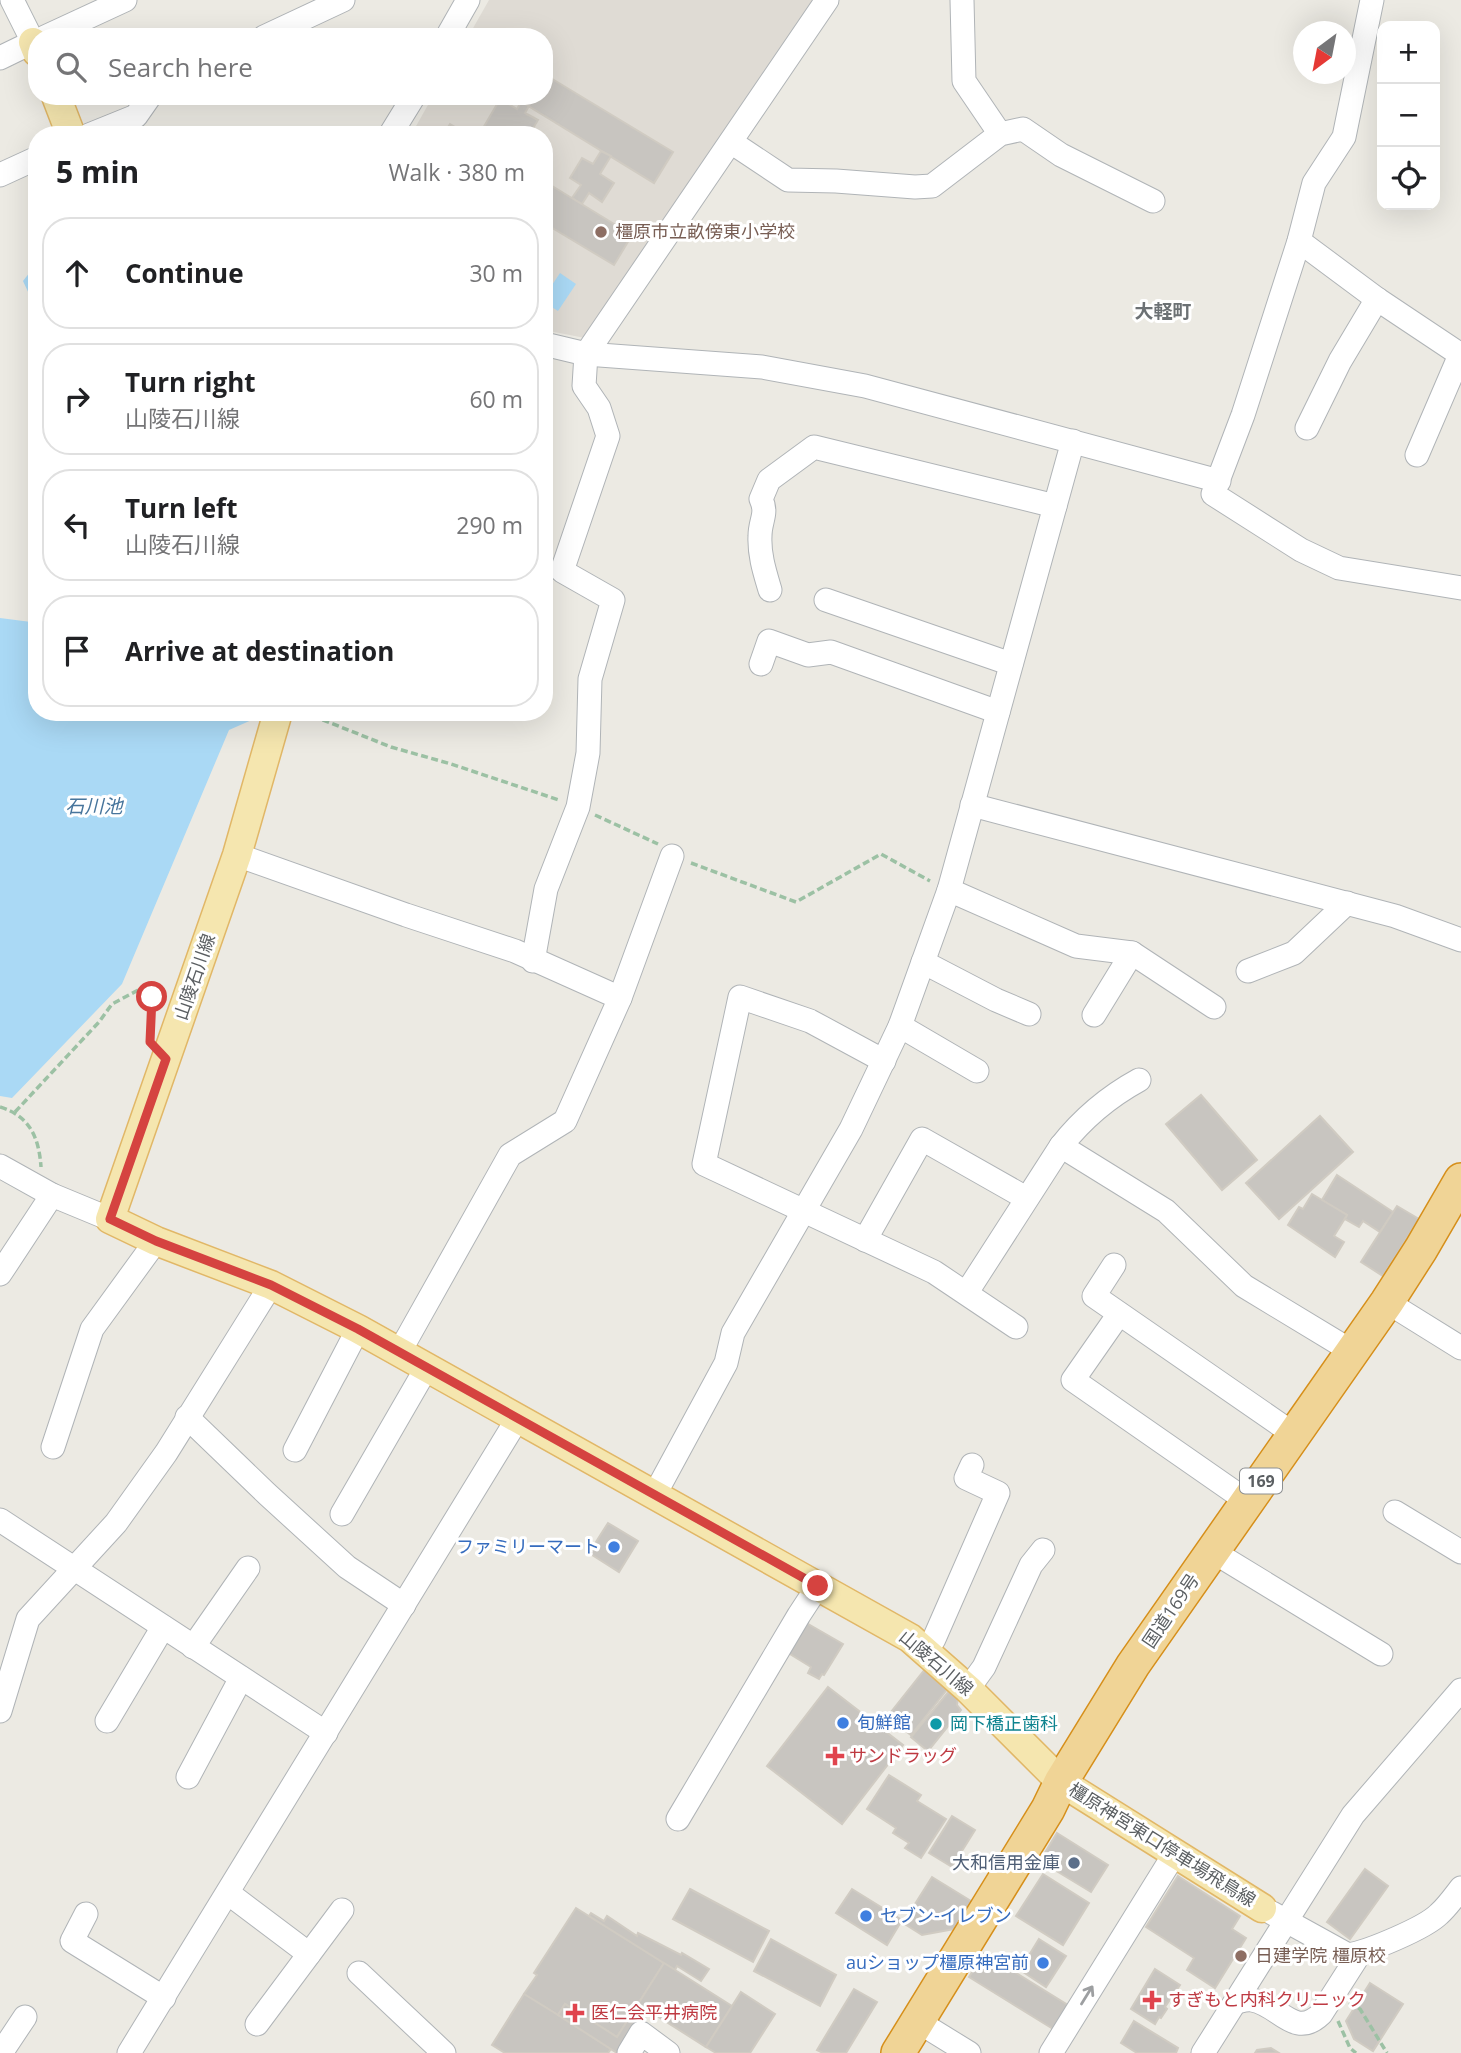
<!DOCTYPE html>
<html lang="en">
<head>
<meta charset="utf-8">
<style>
  body { margin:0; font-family:"Open Sans","Noto Sans JP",sans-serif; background:#f2f2f2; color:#202124 }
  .controls { position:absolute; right:21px; top:21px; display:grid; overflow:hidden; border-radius:14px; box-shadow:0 7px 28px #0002 }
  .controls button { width:63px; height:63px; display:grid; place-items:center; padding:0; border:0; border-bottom:2px solid #e0e0e0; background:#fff; color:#202124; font:35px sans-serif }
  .compass { position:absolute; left:1293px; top:21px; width:63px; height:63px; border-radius:50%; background:#fff; box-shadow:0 7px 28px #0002; rotate:212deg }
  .stop { position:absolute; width:21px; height:21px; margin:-16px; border:5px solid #d54340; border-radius:50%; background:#fff }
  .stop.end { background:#d54340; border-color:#fff; box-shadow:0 2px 7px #0008 }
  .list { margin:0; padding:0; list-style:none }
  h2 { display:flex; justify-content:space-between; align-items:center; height:91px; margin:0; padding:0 28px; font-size:30px }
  h2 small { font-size:23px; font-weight:400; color:#757577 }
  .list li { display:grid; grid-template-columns:46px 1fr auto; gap:21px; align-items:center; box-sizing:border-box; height:112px; margin:0 14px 14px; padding:0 14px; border:2px solid #e0e0e0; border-radius:28px }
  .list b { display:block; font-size:26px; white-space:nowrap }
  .list p { margin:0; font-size:23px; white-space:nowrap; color:#757577 }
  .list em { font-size:23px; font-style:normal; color:#757577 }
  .icon { flex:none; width:38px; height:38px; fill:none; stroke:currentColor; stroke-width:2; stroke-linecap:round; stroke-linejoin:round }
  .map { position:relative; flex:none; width:1461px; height:2053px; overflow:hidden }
  .search { position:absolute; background:#fff; box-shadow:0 7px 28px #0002; left:28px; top:28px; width:525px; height:77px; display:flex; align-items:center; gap:18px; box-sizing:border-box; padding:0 24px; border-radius:28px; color:#757577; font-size:26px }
  .panel { position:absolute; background:#fff; box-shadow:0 7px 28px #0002; left:28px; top:126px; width:525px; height:595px; border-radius:28px }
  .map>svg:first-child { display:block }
  .education { fill:#dfdbd4 }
  .water { fill:#aad9f5 }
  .building { fill:#c8c5c0; stroke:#d0cbc2; stroke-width:2 }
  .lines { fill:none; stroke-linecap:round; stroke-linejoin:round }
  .minor-casing { stroke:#b0b4b7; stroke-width:25 }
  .major-casing { stroke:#e1b767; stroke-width:31 }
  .highway-casing { stroke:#d68f1a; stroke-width:36 }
  .path { stroke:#9cc1a4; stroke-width:3.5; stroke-dasharray:7 3.5; stroke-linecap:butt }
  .minor { stroke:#fff; stroke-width:23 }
  .major { stroke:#f5e6af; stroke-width:28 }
  .highway { stroke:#f0d496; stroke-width:33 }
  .oneway { stroke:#9d9fa1 }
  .route { stroke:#d54340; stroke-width:9 }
  .education-dot { fill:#8d6e63; stroke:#fff; stroke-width:2.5 }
  .shop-dot { fill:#3f7fe0; stroke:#fff; stroke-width:2.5 }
  .culture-dot { fill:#0f9aa8; stroke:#fff; stroke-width:2.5 }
  .health-dot { fill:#e0444e; stroke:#fff; stroke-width:2.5 }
  .service-dot { fill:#5c6f8a; stroke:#fff; stroke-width:2.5 }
  .labels { text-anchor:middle; stroke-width:6; stroke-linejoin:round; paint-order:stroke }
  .shield { fill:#fff; stroke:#8c8f91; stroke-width:2 }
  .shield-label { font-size:16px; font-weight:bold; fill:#5b5f62 }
  .education-label { font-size:18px; fill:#785e54; stroke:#fff; text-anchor:start }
  .street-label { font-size:18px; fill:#5b5f62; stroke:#fff }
  .shop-label { font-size:18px; fill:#366cbe; stroke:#fff; text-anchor:end }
  .culture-label { font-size:18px; fill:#0d838f; stroke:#fff; text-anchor:start }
  .health-label { font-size:18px; fill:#be3a42; stroke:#fff; text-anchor:start }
  .service-label { font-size:18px; fill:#4e5e75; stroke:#fff; text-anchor:end }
  .neighbourhood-label { font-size:19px; font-weight:bold; fill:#6c7174; stroke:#fff }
  .water-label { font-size:19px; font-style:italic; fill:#47759c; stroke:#fff }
</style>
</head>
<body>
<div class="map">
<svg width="1461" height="2053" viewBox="0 0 1461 2053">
  <rect width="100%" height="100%" fill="#eceae3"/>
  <!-- education -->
  <path class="education" d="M489,0H818L585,338L544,330V135H411L433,96H544V37H468Z"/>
  <!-- water -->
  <g class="water">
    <path d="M37,263V311L23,281Z"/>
    <path d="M560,273L576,284L558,311L544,302V297Z"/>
    <path d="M0,618L31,622L37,620V712H255L254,719L229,730L122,984L12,1098L0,1096Z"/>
  </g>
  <!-- building -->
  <g class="building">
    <path d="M544,74L673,152L654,183L512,96H544Z"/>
    <path d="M500,99L517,109L521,102L529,106L525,113L538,120L529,135H479Z"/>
    <path d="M450,124L468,135H443Z"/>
    <path d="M601,151L611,156L600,174L614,183L602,202L589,193L582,204L572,198L581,185L570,178L582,158L593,164Z"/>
    <path d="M544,181L632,235L614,265L544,223Z"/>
    <path d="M1201,1095L1257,1160L1222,1190L1166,1124Z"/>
    <path d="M1320,1116L1353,1152L1279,1219L1246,1183Z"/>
    <path d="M1337,1175L1393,1212L1380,1232L1363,1221L1359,1227L1345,1219L1347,1215L1322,1200Z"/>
    <path d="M1312,1194L1347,1215L1334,1236L1344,1242L1335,1257L1288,1225L1299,1207L1303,1209Z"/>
    <path d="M1397,1206L1419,1219L1383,1276L1361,1262Z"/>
    <path d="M608,1523L638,1541L619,1572L589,1553Z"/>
    <path d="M803,1621L843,1644L824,1675L822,1674L819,1679L808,1673L811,1667L785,1651Z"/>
    <path d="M926,1668L949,1687L911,1735L887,1717Z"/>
    <path d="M828,1687L903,1745L842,1824L767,1766Z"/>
    <path d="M950,1690L958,1697L957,1705L961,1710L928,1751L911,1737Z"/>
    <path d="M889,1775L921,1795L917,1801L946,1819L921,1858L905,1848L909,1843L893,1833L896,1828L867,1809Z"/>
    <path d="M952,1816L975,1830L952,1867L929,1853Z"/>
    <path d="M1057,1833L1108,1865L1091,1892L1040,1861Z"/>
    <path d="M1365,1869L1388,1886L1350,1939L1327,1922Z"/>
    <path d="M1043,1874L1089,1903L1063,1945L1016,1916Z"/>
    <path d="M1178,1876L1240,1916L1232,1929L1246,1938L1215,1988L1187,1970L1194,1958L1146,1927Z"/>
    <path d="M932,1877L971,1901L954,1929L922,1935L903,1923Z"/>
    <path d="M690,1889L769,1931L753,1962L673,1919Z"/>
    <path d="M852,1889L902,1920L887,1945L836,1913Z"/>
    <path d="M576,1908L664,1963L617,2037L565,2004L558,2015L524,1994L537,1975L534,1973Z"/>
    <path d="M591,1913L604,1921L607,1916L637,1936L638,1933L681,1955L682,1953L709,1969L701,1981L677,1966L675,1970L589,1916Z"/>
    <path d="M771,1939L836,1975L820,2006L754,1971Z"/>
    <path d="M1039,1939L1066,1956L1046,1987L1020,1970Z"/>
    <path d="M984,1953L1068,2005L1053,2029L969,1977Z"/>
    <path d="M664,1963L732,2006L706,2047L638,2004Z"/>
    <path d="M1155,1969L1180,1985L1165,2007L1167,2009L1161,2018L1159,2017L1155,2024L1131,2009Z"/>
    <path d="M1370,1983L1403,2004L1373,2051L1354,2039L1346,2021Z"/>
    <path d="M854,1989L877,2002L846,2053H823L817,2050Z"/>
    <path d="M741,1992L775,2014L750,2053H716L706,2047Z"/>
    <path d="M524,1994L558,2015L611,2049L608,2053H505L492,2045Z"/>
    <path d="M565,2004L617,2037L638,2004L649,2011L622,2053H617L558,2015Z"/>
    <path d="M1134,2021L1178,2048L1176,2053H1137L1121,2043Z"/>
    <path d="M1271,2048L1279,2053H1255L1257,2050Z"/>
  </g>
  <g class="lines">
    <defs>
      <g id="minor">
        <path d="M12,0L33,42"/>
        <path d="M962,0L964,81L1000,134"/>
        <path d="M1372,0L1344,137L1314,183L1299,241L1243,415L1213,494L1301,550L1339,568L1461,588"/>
        <path d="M45,37L125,0"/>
        <path d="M264,37L343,0"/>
        <path d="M447,37L468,0"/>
        <path d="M0,58L37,40"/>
        <path d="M89,135L136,116L150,96"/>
        <path d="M390,135L414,96"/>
        <path d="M731,142L788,180L836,181L915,187L932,186L1000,134L1023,129L1061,155L1153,201"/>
        <path d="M0,175L37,158"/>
        <path d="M1299,241L1377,299L1461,355"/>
        <path d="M544,344L586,354L762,367L865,386L1219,481"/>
        <path d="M1307,428L1340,361L1377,299"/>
        <path d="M1417,455L1460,355"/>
        <path d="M770,590C765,573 759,555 760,536C760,520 768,514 761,499L769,480L814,447L1055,506"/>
        <path d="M826,600L1011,664"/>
        <path d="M761,664L769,641L808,655L831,652L998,712"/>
        <path d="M972,805L1395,916L1461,940"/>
        <path d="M237,855L406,915L515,951L620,998"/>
        <path d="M949,890L1076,946L1132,953L1214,1007"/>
        <path d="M533,961L546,889L578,807L588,753L590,679L613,600L562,571L608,436L599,408L584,386L586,354L827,0"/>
        <path d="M923,962L996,1000L1029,1014"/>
        <path d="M1248,971L1294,953L1347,903"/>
        <path d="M1094,1015L1132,953"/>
        <path d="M900,1026L977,1071"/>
        <path d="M884,1061L810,1021L740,997L704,1164L934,1272L1016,1327"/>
        <path d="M1061,1146C1083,1118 1108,1097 1139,1080"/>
        <path d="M0,1166L52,1195L110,1219"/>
        <path d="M865,1240L922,1139L1026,1198"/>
        <path d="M1114,1265L1094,1296L1295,1435"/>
        <path d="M0,1274L52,1195"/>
        <path d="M967,1292L1061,1146L1166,1211L1244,1286L1353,1352"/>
        <path d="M1387,1302L1461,1348"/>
        <path d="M1119,1314L1073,1380L1247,1501"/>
        <path d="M400,1351L510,1155L565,1121L620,998L672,856"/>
        <path d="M187,1417L267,1494L347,1567L404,1605"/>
        <path d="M53,1447L92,1329L156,1241"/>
        <path d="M295,1450L358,1329"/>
        <path d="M655,1494L726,1363L733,1333L851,1129L900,1026L949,890L1073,441"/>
        <path d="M1395,1512L1461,1552"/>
        <path d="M342,1514L427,1367"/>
        <path d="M0,1520L326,1733"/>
        <path d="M1212,1551L1381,1654"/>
        <path d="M193,1647L248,1568"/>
        <path d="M926,1652L934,1639L998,1493L966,1478L972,1465"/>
        <path d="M968,1689L984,1667L1031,1565L1043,1550"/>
        <path d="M0,1711L28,1619L116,1523L166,1453L271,1285"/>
        <path d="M107,1721L163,1627"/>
        <path d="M188,1777L241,1678"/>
        <path d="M678,1819L799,1615L818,1586"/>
        <path d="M228,1893L309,1954"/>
        <path d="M1272,1913L1348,1955C1368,1952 1425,1928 1439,1914C1447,1907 1454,1897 1461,1888"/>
        <path d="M86,1914L72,1941L164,1998"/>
        <path d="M359,1973L444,2053"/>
        <path d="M1236,2002C1241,2001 1247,1999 1252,2000C1279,2004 1294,2040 1321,2014L1360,1953"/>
        <path d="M917,2021L969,2053"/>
        <path d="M257,2024L342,1910"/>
        <path d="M1,2053L25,2017"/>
        <path d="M129,2053L518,1418"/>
        <path d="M629,2053L641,2033L668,2053"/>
        <path d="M1051,2053L1175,1853"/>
        <path d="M1203,2053L1353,1815L1461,1690"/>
      </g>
      <g id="major">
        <path d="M33,42L37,52"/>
        <path d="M56,96L71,135"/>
        <path d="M278,712L237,855L110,1219L156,1241L271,1285L358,1329L910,1638L968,1689L1061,1782L1262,1908"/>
      </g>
      <path id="highway" d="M898,2053L1048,1809L1061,1782L1133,1665L1387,1302L1421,1249L1461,1180"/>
    </defs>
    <!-- minor casing -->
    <use href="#minor" class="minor-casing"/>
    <!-- major casing -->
    <use href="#major" class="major-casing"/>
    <!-- highway casing -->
    <use href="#highway" class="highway-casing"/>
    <!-- path -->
    <g class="path">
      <path d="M303,712L391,747L451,764L559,800"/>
      <path d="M595,815L658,844"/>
      <path d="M691,863L796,902L881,854L930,881"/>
      <path d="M0,1107C30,1116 39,1138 41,1167"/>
      <path d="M15,1112L99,1022L112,1004L144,987L152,997L151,1028"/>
      <path d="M1349,2003L1360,2009L1387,2053"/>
      <path d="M1338,2021L1350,2048L1356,2053"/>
    </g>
    <!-- minor -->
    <use href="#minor" class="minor"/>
    <!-- major -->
    <use href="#major" class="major"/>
    <!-- highway -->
    <use href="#highway" class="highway"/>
  </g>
  <!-- one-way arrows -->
  <defs><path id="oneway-shaft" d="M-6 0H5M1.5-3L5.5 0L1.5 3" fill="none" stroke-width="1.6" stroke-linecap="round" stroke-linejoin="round" transform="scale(1.75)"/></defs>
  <use class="oneway" href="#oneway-shaft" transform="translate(1087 1995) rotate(-58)"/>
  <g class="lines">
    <!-- route -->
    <path class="route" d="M152,997L150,1042L166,1059L110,1219L156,1241L271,1285L358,1329L818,1586"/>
  </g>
  <!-- markers -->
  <g class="education-dot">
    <circle cx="601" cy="232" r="7"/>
    <circle cx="1241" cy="1956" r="7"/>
  </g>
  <g class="shop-dot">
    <circle cx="614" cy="1547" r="7"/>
    <circle cx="843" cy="1723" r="7"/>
    <circle cx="866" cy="1916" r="7"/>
    <circle cx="1043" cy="1963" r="7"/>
  </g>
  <circle class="culture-dot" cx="936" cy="1724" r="7"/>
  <g class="health-dot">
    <path d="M831.5 1745.5h7v7h7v7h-7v7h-7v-7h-7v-7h7z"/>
    <path d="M1148.5 1989.5h7v7h7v7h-7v7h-7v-7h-7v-7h7z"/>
    <path d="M571.5 2002.5h7v7h7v7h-7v7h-7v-7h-7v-7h7z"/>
  </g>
  <circle class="service-dot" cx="1074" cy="1863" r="7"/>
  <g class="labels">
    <!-- shield labels -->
    <rect class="shield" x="1240" y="1468.5" width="42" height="25" rx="5"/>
    <g class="shield-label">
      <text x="1261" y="1487">169</text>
    </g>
    <!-- education labels -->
    <g class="education-label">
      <text x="615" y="238">橿原市立畝傍東小学校</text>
      <text x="1255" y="1962">日建学院 橿原校</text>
    </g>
    <!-- street labels -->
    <g class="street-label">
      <text transform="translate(195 977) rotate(-71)" y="6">山陵石川線</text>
      <text transform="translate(1171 1611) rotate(-56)" y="6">国道169号</text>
      <text transform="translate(936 1663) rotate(40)" y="6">山陵石川線</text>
      <text transform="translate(1162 1845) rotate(32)" y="6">橿原神宮東口停車場飛鳥線</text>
    </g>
    <!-- shop labels -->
    <g class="shop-label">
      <text x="600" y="1553">ファミリーマート</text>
      <text x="857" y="1729" text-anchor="start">旬鮮館</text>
      <text x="880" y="1922" text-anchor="start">セブン-イレブン</text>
      <text x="1029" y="1969">auショップ橿原神宮前</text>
    </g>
    <!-- culture labels -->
    <g class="culture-label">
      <text x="950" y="1730">岡下橋正歯科</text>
    </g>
    <!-- health labels -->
    <g class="health-label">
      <text x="849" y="1762">サンドラッグ</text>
      <text x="1168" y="2006">すぎもと内科クリニック</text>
      <text x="591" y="2019">医仁会平井病院</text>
    </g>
    <!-- service labels -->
    <g class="service-label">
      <text x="1060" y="1869">大和信用金庫</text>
    </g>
    <!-- neighbourhood labels -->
    <g class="neighbourhood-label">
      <text x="1163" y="318">大軽町</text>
    </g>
    <!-- water labels -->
    <g class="water-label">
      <text x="94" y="813">石川池</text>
    </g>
  </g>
</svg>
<div class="controls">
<button>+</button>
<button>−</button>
<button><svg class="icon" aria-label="locate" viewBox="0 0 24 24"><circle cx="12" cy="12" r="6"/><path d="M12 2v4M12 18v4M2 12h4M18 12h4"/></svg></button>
</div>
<svg class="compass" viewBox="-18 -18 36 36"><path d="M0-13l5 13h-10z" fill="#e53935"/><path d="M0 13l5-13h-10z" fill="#757577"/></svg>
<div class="stop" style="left:152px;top:997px"></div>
<div class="stop end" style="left:818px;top:1586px"></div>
<div class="search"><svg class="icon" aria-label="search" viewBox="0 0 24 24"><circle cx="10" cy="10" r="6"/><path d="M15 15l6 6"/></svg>Search here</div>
<section class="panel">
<h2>5 min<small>Walk · 380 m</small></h2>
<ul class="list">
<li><svg class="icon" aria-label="ahead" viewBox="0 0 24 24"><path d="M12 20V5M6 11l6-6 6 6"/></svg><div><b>Continue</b></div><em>30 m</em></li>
<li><svg class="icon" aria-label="right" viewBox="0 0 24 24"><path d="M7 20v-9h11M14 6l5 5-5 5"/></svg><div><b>Turn right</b><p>山陵石川線</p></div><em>60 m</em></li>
<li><svg class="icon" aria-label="left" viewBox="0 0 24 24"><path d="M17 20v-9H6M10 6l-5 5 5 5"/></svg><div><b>Turn left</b><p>山陵石川線</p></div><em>290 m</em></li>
<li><svg class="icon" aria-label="arrive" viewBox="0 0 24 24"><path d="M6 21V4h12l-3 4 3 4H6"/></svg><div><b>Arrive at destination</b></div></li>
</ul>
</section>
</div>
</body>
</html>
